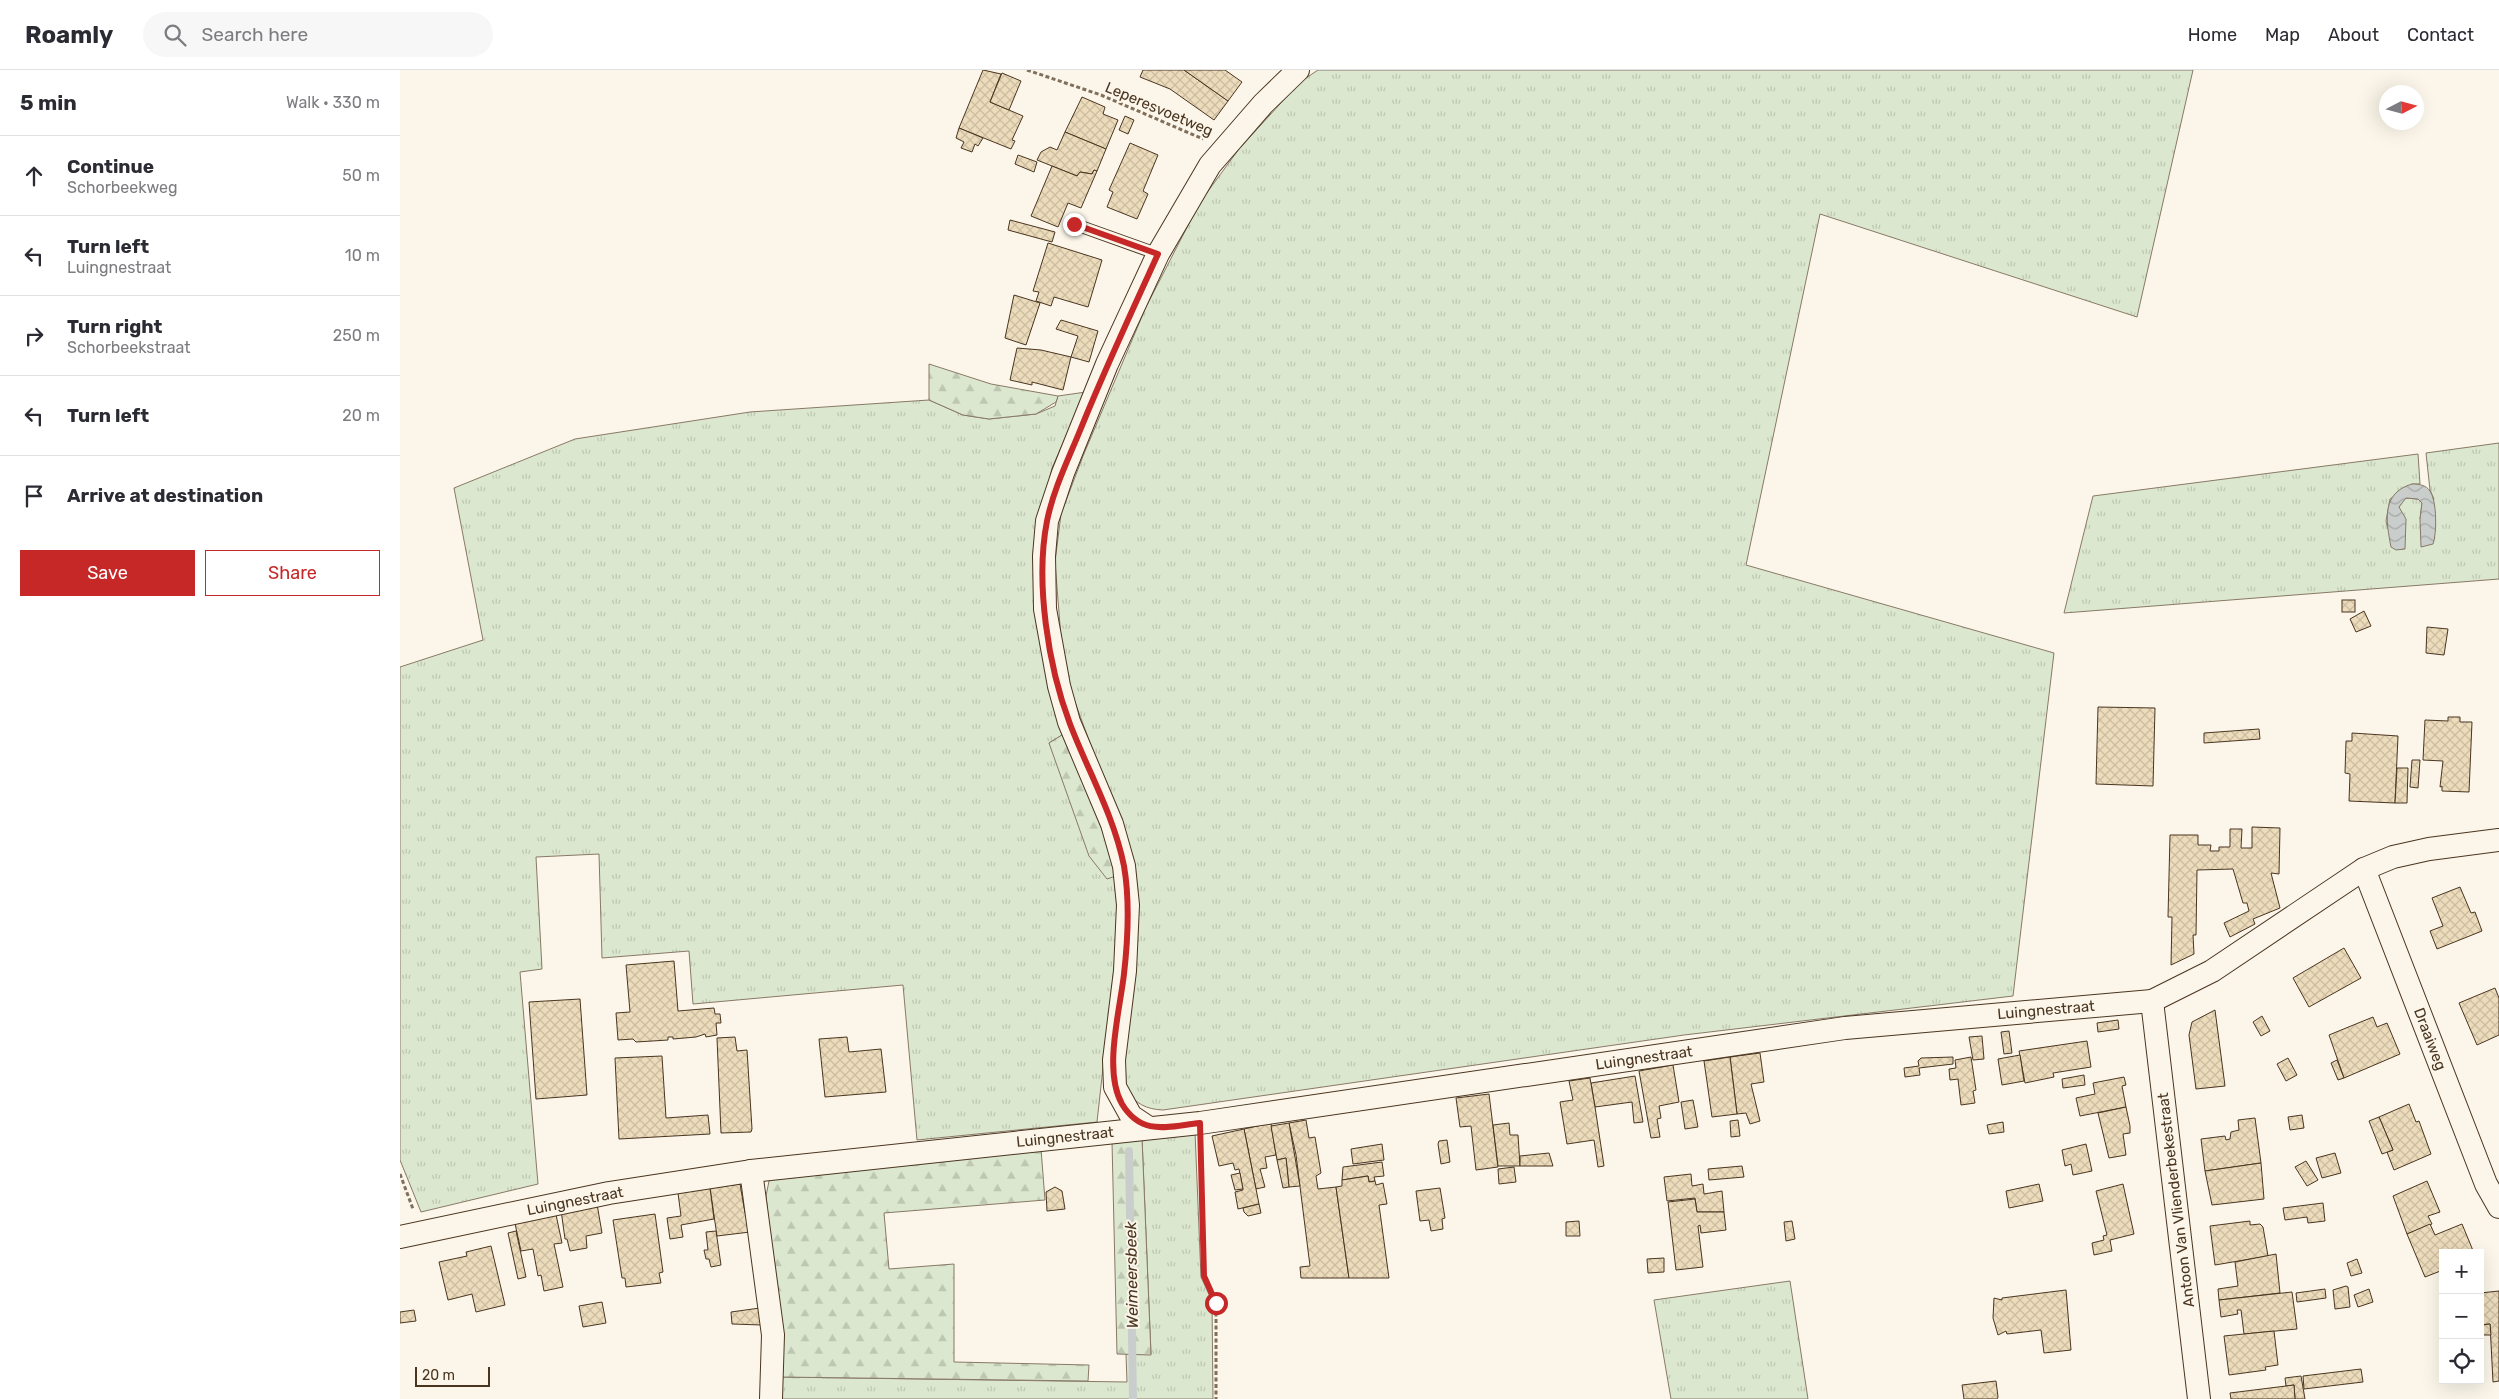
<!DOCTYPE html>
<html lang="en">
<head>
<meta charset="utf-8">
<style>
  body { margin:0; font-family:Rubik,sans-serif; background:#f7f7f7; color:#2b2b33 }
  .controls { position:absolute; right:15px; bottom:15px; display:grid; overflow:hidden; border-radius:0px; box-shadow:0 5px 20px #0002 }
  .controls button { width:45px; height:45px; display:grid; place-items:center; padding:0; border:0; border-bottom:1px solid #e1e1e2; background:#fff; color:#2b2b33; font:25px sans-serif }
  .compass { position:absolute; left:1979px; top:15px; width:45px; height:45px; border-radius:50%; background:#fff; box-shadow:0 5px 20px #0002; rotate:84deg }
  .scale { position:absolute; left:15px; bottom:12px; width:75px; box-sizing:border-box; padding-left:5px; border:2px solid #4a3520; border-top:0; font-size:14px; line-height:18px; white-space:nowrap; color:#4a3520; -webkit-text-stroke:4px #fbf6e9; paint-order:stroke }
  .stop { position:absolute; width:15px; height:15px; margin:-11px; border:4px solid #c62828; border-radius:50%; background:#fff }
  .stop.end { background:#c62828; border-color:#fff; box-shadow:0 1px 5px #0008 }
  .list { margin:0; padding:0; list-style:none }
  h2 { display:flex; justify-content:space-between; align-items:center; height:65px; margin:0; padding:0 20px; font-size:21px }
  h2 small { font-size:16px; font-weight:400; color:#7c7c81 }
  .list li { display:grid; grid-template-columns:32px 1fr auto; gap:15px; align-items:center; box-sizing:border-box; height:80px; padding:0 20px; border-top:1px solid #e1e1e2 }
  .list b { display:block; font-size:19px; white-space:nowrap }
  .list p { margin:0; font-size:16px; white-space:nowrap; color:#7c7c81 }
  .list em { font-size:16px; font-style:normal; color:#7c7c81 }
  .actions { display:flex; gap:10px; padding:15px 20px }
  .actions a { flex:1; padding:11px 0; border:1px solid #c62828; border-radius:0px; text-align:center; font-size:18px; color:#c62828 }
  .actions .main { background:#c62828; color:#fff }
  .icon { flex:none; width:28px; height:28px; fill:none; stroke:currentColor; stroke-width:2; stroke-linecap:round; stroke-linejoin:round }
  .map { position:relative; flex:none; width:2099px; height:1329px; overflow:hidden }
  header { display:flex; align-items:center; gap:30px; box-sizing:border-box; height:70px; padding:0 25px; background:#fff; border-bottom:1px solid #e1e1e2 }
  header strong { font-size:24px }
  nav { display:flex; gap:28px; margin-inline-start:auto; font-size:18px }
  .search { width:350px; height:45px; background:#f7f7f7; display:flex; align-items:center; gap:12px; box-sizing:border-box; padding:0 18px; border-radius:28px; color:#7c7c81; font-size:19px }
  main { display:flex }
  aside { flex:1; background:#fff }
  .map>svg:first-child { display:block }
  .grass { fill:url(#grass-tufts); stroke:#887966 }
  .forest { fill:url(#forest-firs); stroke:#887966 }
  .water { fill:url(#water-waves); stroke:#887966 }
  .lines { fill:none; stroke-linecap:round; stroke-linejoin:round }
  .stream { stroke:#c9cecd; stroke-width:8 }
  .building { fill:url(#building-cross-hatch); stroke:#4a3520 }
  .lane-casing { stroke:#4a3520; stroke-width:13 }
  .street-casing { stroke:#4a3520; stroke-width:24 }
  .path { stroke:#7f6f5c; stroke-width:3; stroke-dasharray:4 2.5; stroke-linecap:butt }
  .lane { stroke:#fbf6e9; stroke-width:11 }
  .street { stroke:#fbf6e9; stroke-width:22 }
  .route { stroke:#c62828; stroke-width:6 }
  .labels { text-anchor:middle; stroke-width:4; stroke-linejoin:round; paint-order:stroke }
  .street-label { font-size:15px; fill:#4a3520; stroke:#fbf6e9 }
  .water-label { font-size:16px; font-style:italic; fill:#4a3520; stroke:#fbf6e9 }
</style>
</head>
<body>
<header>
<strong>Roamly</strong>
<div class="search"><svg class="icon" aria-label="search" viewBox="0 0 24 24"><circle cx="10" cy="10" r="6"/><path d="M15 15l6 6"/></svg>Search here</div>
<nav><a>Home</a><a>Map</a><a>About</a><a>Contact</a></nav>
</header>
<main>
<aside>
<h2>5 min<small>Walk · 330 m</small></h2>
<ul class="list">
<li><svg class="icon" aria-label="ahead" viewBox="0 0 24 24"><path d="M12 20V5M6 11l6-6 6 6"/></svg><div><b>Continue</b><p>Schorbeekweg</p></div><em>50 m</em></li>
<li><svg class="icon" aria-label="left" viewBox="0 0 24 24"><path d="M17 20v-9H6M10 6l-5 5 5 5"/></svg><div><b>Turn left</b><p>Luingnestraat</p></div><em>10 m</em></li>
<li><svg class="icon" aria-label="right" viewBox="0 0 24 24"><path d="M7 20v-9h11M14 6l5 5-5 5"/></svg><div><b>Turn right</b><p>Schorbeekstraat</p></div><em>250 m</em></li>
<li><svg class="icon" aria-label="left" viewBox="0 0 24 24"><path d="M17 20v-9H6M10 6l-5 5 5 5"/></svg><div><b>Turn left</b></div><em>20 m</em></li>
<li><svg class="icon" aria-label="arrive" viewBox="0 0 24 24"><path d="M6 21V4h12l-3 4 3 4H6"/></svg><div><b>Arrive at destination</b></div></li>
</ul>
<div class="actions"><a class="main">Save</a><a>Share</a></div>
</aside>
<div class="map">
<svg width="2099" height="1329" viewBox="0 0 2099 1329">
  <defs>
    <pattern id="grass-tufts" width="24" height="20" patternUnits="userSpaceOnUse" patternTransform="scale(1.25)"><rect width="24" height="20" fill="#dce7d0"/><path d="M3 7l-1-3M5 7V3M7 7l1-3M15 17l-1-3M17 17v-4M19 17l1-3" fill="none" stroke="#bec7b2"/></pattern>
    <pattern id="forest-firs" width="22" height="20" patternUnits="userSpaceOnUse" patternTransform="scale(1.25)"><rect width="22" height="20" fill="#dce7d0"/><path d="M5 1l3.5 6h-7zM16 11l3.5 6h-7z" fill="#bec7b2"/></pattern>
    <pattern id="water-waves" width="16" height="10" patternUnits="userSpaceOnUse" patternTransform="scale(1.25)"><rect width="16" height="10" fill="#c9cecd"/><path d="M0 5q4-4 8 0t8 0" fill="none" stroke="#a5a8a6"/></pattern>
    <pattern id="building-cross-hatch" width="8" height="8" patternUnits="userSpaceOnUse" patternTransform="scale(1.25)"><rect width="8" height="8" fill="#ecdcbc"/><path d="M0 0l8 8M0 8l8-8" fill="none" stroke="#ccbda1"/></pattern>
  </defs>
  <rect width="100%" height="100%" fill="#fbf6e9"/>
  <!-- grass -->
  <g class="grass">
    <path d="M918,0H1793L1737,247L1420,144L1346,495L1654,583L1613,926L1284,965L763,1040C745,1039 737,1034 725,1020L715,741L672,624L661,568L655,492L661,444L683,386L746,237L800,132L839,79L900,12Z"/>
    <path d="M686,322L652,398L636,465L667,662L649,673L716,806L719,853L697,1052L517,1070L503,915L293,934L289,881L202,888L199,784L136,787L142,899L120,902L138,1114L21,1142L0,1090V597L83,570L54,418L175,369L350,342L529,330L563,345L589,349L636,344L655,336L658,326Z"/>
    <path d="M2099,373V509L1664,543L1693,426L2018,384L2020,414H2012L1990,429L1986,451L1988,459L2001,445L1999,437L2005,428L2018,429L2022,433L2020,449L2034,429L2030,420L2026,383Z"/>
    <path d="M795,1062L801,1207L812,1231L813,1329H378L380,1307L727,1312L726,1284H751L742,1068Z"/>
    <path d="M1390,1211L1408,1329H1271L1254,1230Z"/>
  </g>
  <!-- forest -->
  <g class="forest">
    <path d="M529,294L591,314L658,326L656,332L636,344L589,349L563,345L529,330Z"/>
    <path d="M667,662L705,768L716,806L707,809L689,786L649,673Z"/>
    <path d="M742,1068L751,1285L717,1284L712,1072Z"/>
    <path d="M641,1079L645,1130L484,1143L489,1199L554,1194V1292L689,1295L688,1311L380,1307V1264L366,1126L369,1111L379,1106Z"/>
  </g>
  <!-- water -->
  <path class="water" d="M2012,414C2019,414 2026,415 2030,421C2037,431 2037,463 2033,474L2021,477L2020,449L2022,433L2018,429L2006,428L1999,437L2006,449L2005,479L1996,480L1991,477C1986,451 1981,423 2012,414Z"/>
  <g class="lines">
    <!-- stream -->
    <path class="stream" d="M729,1081L733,1329"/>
  </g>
  <!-- building -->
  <g class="building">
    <path d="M583,0L601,4L590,32L623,46L612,70L615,71L611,79L559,58Z"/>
    <path d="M743,0H784L828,31L814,50L770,19L740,7Z"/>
    <path d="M784,0H825L842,12L828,31Z"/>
    <path d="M602,3L621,11L609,40L590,32Z"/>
    <path d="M682,27L705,37L703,44L718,50L706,79L665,62Z"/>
    <path d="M725,46L734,50L728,64L719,60Z"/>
    <path d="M559,58L583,68L578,76L575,74L572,82L561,78L564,72L556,68Z"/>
    <path d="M665,62L706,79L697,101L694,100L692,104L680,102L677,106L637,90L641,82L650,77L657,80Z"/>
    <path d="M730,73L758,85L743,121L748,124L737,149L707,137L713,122L709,120Z"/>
    <path d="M618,85L637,92L634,102L615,94Z"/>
    <path d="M652,96L677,106L680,102L692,104L694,100L697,101L681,138L668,133L658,157L631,146Z"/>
    <path d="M610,150L655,162L652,172L608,160Z"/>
    <path d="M648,173L702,190L688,237L654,227L651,236L636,231L639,222L633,221Z"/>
    <path d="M614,225L640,233L626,275L605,268Z"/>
    <path d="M661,250L698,261L689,292L671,287L678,266L656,259Z"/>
    <path d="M617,278L641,280L671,287L663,320L632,312V315L610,310Z"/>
    <rect x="1942" y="530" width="13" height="12"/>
    <path d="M1964,541L1971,556L1956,562L1950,549Z"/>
    <path d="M2027,557L2048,559L2044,585L2026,583Z"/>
    <path d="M1698,637L1755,638L1753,716L1696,714Z"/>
    <path d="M2048,647H2060V652H2072L2069,722L2042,721V716L2040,717L2043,691L2023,690L2025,650L2048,651Z"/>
    <path d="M1859,659L1860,669L1804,673V663Z"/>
    <path d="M1952,663L1998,666L1995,733L1949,731L1950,704L1945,703L1946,671H1952Z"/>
    <path d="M2012,690H2020L2018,718L2010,717Z"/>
    <path d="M1997,698H2008L2007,733H1995Z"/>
    <path d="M1852,757L1880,758L1879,804L1871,803L1880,838L1853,849L1855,854L1830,867L1824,853L1849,841L1847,833H1843L1833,799L1797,800L1796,865H1793L1794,884L1771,895L1772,847H1768L1770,765H1798V775H1811L1810,781H1819V777H1830V759H1842L1841,778H1852Z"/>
    <path d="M2060,817L2071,843L2075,842L2082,861L2037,879L2030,861L2043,856L2032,828Z"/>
    <path d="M1944,878L1961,908L1909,937L1893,908Z"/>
    <path d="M274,891L278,941L314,938L315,944H320L321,953H316L317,965L306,967L305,964L296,967L273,969V967H268V970L236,972L233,969L218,970L216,943L230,942L226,895Z"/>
    <path d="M2095,918L2099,928V965L2077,975L2059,933Z"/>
    <path d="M180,929L187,1025L136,1029L129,932Z"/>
    <path d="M1815,940L1825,1016L1796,1019L1789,965L1792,952Z"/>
    <path d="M1862,946L1870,961L1861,966L1853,952Z"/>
    <path d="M1973,947L1977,957L1987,953L2000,984L1944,1008L1929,965Z"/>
    <path d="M1718,950L1719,959L1698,962L1697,953Z"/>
    <path d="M1609,961L1612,983L1604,984L1601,962Z"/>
    <path d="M1582,966L1584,989L1573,990L1569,967Z"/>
    <path d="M335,967L337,981L347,980L352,1059L351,1062L321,1063L317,968Z"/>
    <path d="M447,967L449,982L481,979L486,1022L425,1027L419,969Z"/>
    <path d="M1687,971L1691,997L1653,1003L1654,1007L1625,1013L1619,981Z"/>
    <path d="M1360,983L1364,1012L1351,1014L1360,1051L1350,1054L1346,1043L1337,1044L1330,987Z"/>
    <path d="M1620,985L1624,1011L1602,1015L1598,989Z"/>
    <path d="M262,986L266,1048L308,1045L310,1064L219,1069L215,988Z"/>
    <path d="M1330,987L1337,1044L1312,1047L1304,991Z"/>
    <path d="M1553,987V994L1519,998L1520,1005L1505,1007L1504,998L1519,996L1518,991L1521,988Z"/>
    <path d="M1571,987L1576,1020L1573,1021L1575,1033L1561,1035L1558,1009L1550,1010L1549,999L1556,998L1555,990Z"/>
    <path d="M1888,988L1897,1005L1886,1011L1877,994Z"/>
    <path d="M1937,990L1944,1008L1938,1010L1931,993Z"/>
    <path d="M1273,995L1279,1032L1259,1036L1261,1048L1257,1049L1260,1067L1251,1068L1239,1001Z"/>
    <path d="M1684,1005L1685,1015L1663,1018L1662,1009Z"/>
    <path d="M1235,1006L1243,1052L1234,1053L1232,1032L1195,1037L1191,1013Z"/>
    <path d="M1724,1007L1726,1015L1722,1016L1726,1037L1680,1046L1676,1028L1695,1024L1693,1013Z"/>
    <path d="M1190,1008L1195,1037L1204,1096L1198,1097L1194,1070L1167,1074L1160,1032L1173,1030L1169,1011Z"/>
    <path d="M1089,1024L1098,1097L1076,1100L1071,1056L1060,1057L1056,1028Z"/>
    <path d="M1293,1030L1298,1057L1285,1059L1281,1032Z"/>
    <path d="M2009,1034L2016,1052L2019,1051L2031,1084L1994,1100L1987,1082L1993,1080L1979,1047Z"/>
    <path d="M1726,1037L1730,1056V1063L1723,1064L1726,1085L1709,1088L1698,1043Z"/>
    <path d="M1902,1045L1904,1058L1890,1060L1888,1047Z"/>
    <path d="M1979,1047L1993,1080L1982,1084L1969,1051Z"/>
    <path d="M1855,1048L1861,1093L1805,1101L1801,1069L1825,1066L1826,1070L1830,1069L1831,1062L1839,1060L1838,1050Z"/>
    <path d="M906,1050L909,1068L915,1067L921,1103L916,1106L918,1119L936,1117L949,1208H901L900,1197L910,1196L896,1085L889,1053Z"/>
    <path d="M1338,1050L1340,1066L1331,1067L1330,1051Z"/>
    <path d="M1603,1052L1604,1062L1589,1064L1587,1055Z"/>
    <path d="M871,1053L876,1085L865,1087L867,1098L860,1099L865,1117L856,1119L844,1059Z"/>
    <path d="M889,1053L900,1116L889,1117L886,1088L877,1090L871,1056Z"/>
    <path d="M1109,1053L1110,1065H1118L1120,1096H1098L1093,1055Z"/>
    <path d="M844,1059L859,1134L838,1139L835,1122L843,1120L839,1099L835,1100L833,1093L819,1096L812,1066Z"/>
    <path d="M1047,1070L1050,1092L1041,1094L1038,1074L1039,1071Z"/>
    <path d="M982,1074L984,1090L953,1094L951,1079Z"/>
    <path d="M1686,1074L1692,1101L1673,1105L1671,1094L1665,1096L1662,1080Z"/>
    <path d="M1149,1083L1153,1096H1120V1086Z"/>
    <path d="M1935,1083L1941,1103L1922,1108L1916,1088Z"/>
    <path d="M886,1088L889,1117L883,1118L877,1090Z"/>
    <path d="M1906,1091L1918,1110L1907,1116L1895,1097Z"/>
    <path d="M982,1092L984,1106L974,1107L975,1111L969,1112L968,1106L942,1110L943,1097Z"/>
    <path d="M1861,1093L1864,1129L1812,1135L1805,1101Z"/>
    <path d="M1342,1096L1344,1107L1309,1110L1308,1099Z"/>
    <path d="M1114,1097L1116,1112L1099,1114L1098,1099Z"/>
    <path d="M840,1103L843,1119L835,1120L831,1105Z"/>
    <path d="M1291,1104L1292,1116L1303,1114L1304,1124L1322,1121L1324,1142H1297L1295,1128L1267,1131L1264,1107Z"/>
    <path d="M968,1106L969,1112L975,1111L976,1115L983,1113L987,1134L979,1135L989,1208H949L936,1117L942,1116V1110Z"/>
    <path d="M2027,1111L2040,1142L2028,1146L2032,1154L2007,1164L1993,1126Z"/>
    <path d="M340,1114L345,1143L348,1142L350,1162L317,1166L310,1118Z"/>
    <path d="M1639,1114L1643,1131L1609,1138L1606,1121Z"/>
    <path d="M1723,1114L1734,1164L1710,1170L1712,1181L1694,1185L1692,1173L1704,1170L1703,1166L1707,1165L1696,1121Z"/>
    <path d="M655,1117L662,1121L665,1139L647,1141L646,1122Z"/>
    <path d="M310,1118L314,1149L281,1155L283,1167L270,1169L267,1148L281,1146L278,1123Z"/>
    <path d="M1040,1118L1045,1148L1042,1149L1043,1159L1031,1161L1029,1150L1020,1151L1016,1121Z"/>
    <path d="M1295,1129L1297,1142H1324L1326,1160L1301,1163L1300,1155L1298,1156L1303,1197L1276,1200L1268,1132Z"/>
    <path d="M1923,1133L1925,1151L1908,1153L1907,1147L1885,1150L1883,1138Z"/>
    <path d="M197,1134L202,1163L186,1166L187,1178L170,1181L167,1169H165L161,1140Z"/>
    <path d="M859,1134L861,1143L848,1146L844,1142L843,1138Z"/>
    <path d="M155,1140L162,1173L154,1174L163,1217L144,1221L141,1205L138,1206L133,1179L121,1181L114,1149Z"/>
    <path d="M255,1144L263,1202L259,1203L261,1213L226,1217L225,1208H222L213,1150Z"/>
    <path d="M1179,1151L1180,1166H1166V1152Z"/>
    <path d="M1392,1151L1395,1169L1386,1171L1384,1152Z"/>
    <path d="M1850,1151V1155L1860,1154L1863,1157L1868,1186L1815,1195L1810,1156Z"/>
    <path d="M2030,1154L2035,1165L2062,1154L2074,1183H2043V1200L2025,1207L2007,1164Z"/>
    <path d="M116,1161L126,1207L118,1209L108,1163Z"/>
    <path d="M316,1161L321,1195L311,1197L309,1189H306L304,1180H308L306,1162Z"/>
    <path d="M91,1176L105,1235L76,1242L72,1224L48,1230L39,1192L67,1186L66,1182Z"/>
    <path d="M1876,1184L1880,1223L1819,1230L1818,1219L1838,1216L1835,1192Z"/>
    <path d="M1264,1188V1202L1248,1203L1247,1189Z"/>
    <path d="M1957,1189L1962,1203L1951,1206L1947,1193Z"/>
    <path d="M1946,1216L1948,1217L1950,1237L1935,1239L1933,1220Z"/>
    <path d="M1925,1219L1926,1228L1897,1232L1896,1223Z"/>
    <path d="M1969,1219L1973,1232L1958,1237L1954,1225Z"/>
    <path d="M1666,1220L1671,1280L1644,1283L1641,1260L1607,1264L1606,1261L1598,1265L1593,1248L1594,1228L1602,1230V1228Z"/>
    <path d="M2099,1221V1311L2093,1312L2090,1254L2080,1255V1223Z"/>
    <path d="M1892,1222L1897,1259L1844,1264L1841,1240H1837L1838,1244L1821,1247L1819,1230Z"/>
    <path d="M202,1232L206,1253L183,1257L179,1236Z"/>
    <path d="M360,1238L362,1255L332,1254L331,1242Z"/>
    <path d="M14,1240L16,1251L0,1253V1242Z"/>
    <path d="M2090,1254L2091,1265H2080V1255Z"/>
    <path d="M1874,1261L1878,1295L1865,1297L1866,1300L1829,1305L1824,1266Z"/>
    <path d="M1961,1299L1963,1312L1904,1319L1903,1306Z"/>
    <path d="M1901,1306L1905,1329H1895L1894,1315L1886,1316L1885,1308Z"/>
    <path d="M1596,1311L1598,1327L1597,1329H1564L1562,1315Z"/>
    <path d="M1894,1315L1895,1329H1831L1830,1323Z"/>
  </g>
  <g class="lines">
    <defs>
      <path id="lane" d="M674,154L758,184"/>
      <g id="street">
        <path d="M1964,799L2086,1114L2099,1137"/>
        <path d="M1752,931L1799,1329"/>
        <path d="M749,1058L731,1046L715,1017L714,990L725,901L728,835L724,796L712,754L669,652L659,616L645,539L644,486L647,451L663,403L707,294L758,184L810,95L863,34L898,0"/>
        <path d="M351,1101L373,1265L371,1329"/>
        <path d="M0,1167L209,1123L351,1101L800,1053L1445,958L1752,931L1812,901L1964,799L1993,787L2029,779L2099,770"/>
      </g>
    </defs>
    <!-- lane casing -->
    <use href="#lane" class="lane-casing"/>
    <!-- street casing -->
    <use href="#street" class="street-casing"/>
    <!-- path -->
    <g class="path">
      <path d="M627,0L701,25L803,69"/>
      <path d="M801,1076L804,1205L816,1233V1329"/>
      <path d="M0,1104L13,1139"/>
    </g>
    <!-- lane -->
    <use href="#lane" class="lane"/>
    <!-- street -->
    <use href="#street" class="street"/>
  </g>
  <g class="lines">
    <!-- route -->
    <path class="route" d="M674,154L758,184C731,243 703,303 679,363C667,392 653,421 647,451C635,512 648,596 670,654C688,701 714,746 724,796C730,831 728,869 724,904C720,940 703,1001 722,1034C742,1067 769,1056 800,1053L804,1206L816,1233"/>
  </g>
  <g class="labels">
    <!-- street labels -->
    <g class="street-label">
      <text transform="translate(759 39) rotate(23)" y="5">Leperesvoetweg</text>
      <text transform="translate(1646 940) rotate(-5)" y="5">Luingnestraat</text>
      <text transform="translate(2030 969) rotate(69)" y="5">Draaiweg</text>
      <text transform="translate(1244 988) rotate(-8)" y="5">Luingnestraat</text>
      <text transform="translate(665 1067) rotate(-6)" y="5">Luingnestraat</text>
      <text transform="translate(1776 1130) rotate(-97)" y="5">Antoon Van Vlienderbekestraat</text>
      <text transform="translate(175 1131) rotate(-11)" y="5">Luingnestraat</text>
    </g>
    <!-- water labels -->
    <g class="water-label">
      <text transform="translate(731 1205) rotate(-91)" y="6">Weimeersbeek</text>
    </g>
  </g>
</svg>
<div class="controls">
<button>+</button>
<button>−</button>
<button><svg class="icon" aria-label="locate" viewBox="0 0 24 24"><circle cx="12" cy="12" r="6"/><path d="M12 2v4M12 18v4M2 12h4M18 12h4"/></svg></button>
</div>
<svg class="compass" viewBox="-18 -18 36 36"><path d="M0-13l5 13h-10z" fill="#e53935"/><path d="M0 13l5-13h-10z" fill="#7c7c81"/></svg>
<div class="scale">20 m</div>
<div class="stop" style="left:816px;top:1233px"></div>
<div class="stop end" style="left:674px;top:154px"></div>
</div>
</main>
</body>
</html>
